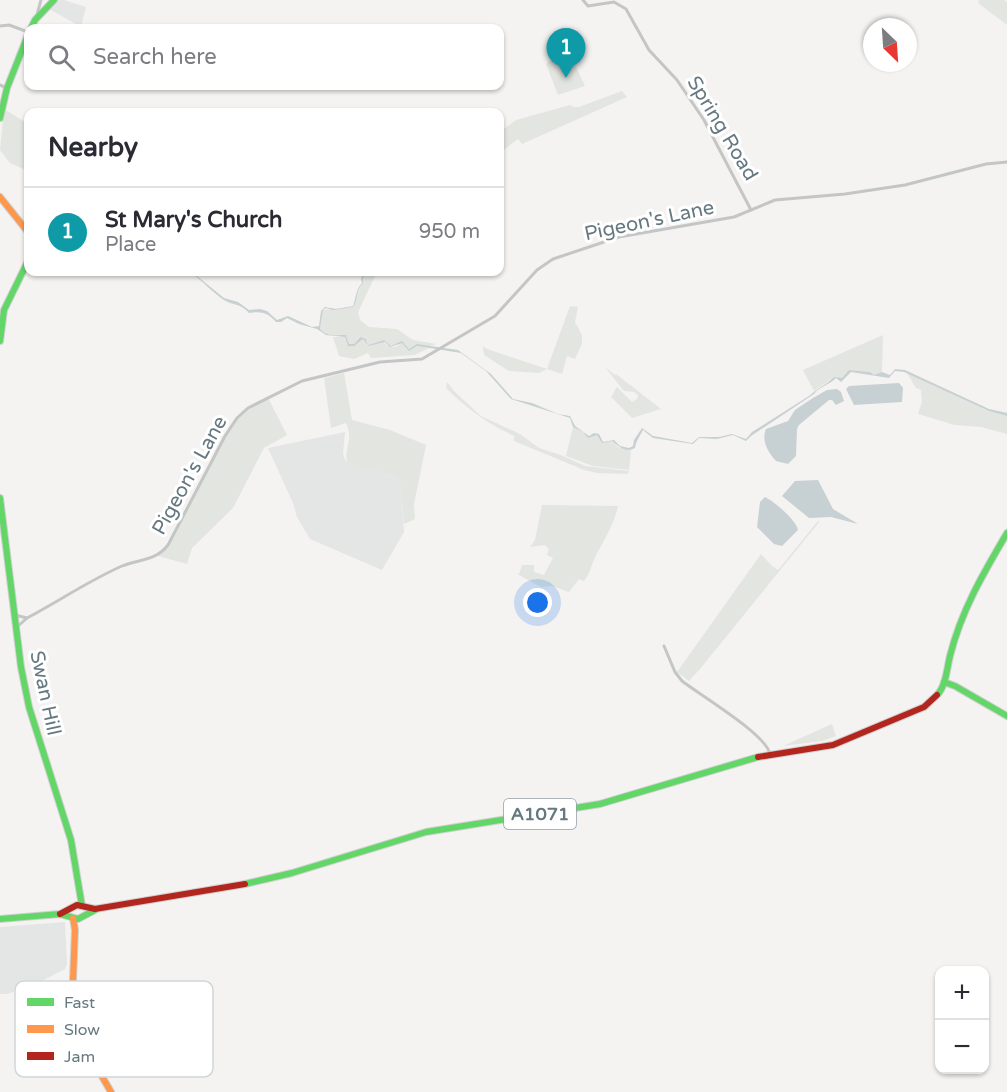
<!DOCTYPE html>
<html lang="en">
<head>
<meta charset="utf-8">
<style>
  body { margin:0; font-family:"Varela Round",sans-serif; background:#f2f2f3; color:#2b2b33 }
  .controls { position:absolute; right:18px; bottom:18px; display:grid; overflow:hidden; border-radius:12px; box-shadow:0 2px 4px #0004 }
  .controls button { width:54px; height:54px; display:grid; place-items:center; padding:0; border:0; border-bottom:2px solid #e1e1e2; background:#fff; color:#2b2b33; font:30px sans-serif }
  .compass { position:absolute; left:863px; top:18px; width:54px; height:54px; border-radius:50%; background:#fff; box-shadow:0 2px 4px #0004; rotate:155deg }
  .you { position:absolute; left:538px; top:603px; width:21px; height:21px; margin:-15px; border:4px solid #fff; border-radius:50%; background:#1a73e8; box-shadow:0 0 0 9px #1a73e833 }
  .badge { display:grid; place-items:center; width:39px; height:39px; border-radius:50%; background:#db2777; color:#fff; font-size:20px; font-weight:700 }
  .pin { position:absolute; translate:-50% -50px; filter:drop-shadow(0 2px 3px #0008) }
  .pin::after { content:''; position:absolute; top:32px; width:21px; height:18px; background:inherit; clip-path:polygon(0 0,100% 0,50% 100%) }
  .list { margin:0; padding:0; list-style:none }
  h2 { display:flex; justify-content:space-between; align-items:center; height:78px; margin:0; padding:0 24px; font-size:26px }
  h2 small { font-size:20px; font-weight:400; color:#7c7c81 }
  .list li { display:grid; grid-template-columns:39px 1fr auto; gap:18px; align-items:center; box-sizing:border-box; height:90px; padding:0 24px; border-top:2px solid #e1e1e2 }
  .list b { display:block; font-size:22px; white-space:nowrap }
  .list p { margin:0; font-size:20px; white-space:nowrap; color:#7c7c81 }
  .list em { font-size:20px; font-style:normal; color:#7c7c81 }
  .icon { flex:none; width:33px; height:33px; fill:none; stroke:currentColor; stroke-width:2; stroke-linecap:round; stroke-linejoin:round }
  .map { position:relative; flex:none; width:1007px; height:1092px; overflow:hidden }
  .search { position:absolute; background:#fff; box-shadow:0 2px 4px #0004; left:24px; top:24px; width:480px; height:66px; display:flex; align-items:center; gap:15px; box-sizing:border-box; padding:0 21px; border-radius:12px; color:#7c7c81; font-size:22px }
  .panel { position:absolute; background:#fff; box-shadow:0 2px 4px #0004; left:24px; top:108px; width:480px; height:168px; border-radius:12px }
  .map>svg:first-child { display:block }
  .built { fill:#e4e5e5 }
  .green { fill:#e3e5e0 }
  .water { fill:#c7d0d2 }
  .lines { fill:none; stroke-linecap:round; stroke-linejoin:round }
  .fast-casing { stroke:#cfd0d0; stroke-width:8 }
  .slow-casing { stroke:#cfd0d0; stroke-width:8 }
  .jam-casing { stroke:#cfd0d0; stroke-width:8 }
  .street { stroke:#c4c6c6; stroke-width:3 }
  .fast { stroke:#63d668; stroke-width:6 }
  .slow { stroke:#ff974d; stroke-width:6 }
  .jam { stroke:#b3261e; stroke-width:6 }
  .labels { text-anchor:middle; stroke-width:6; stroke-linejoin:round; paint-order:stroke }
  .shield { fill:#fff; stroke:#94a0a6; stroke-width:1.5 }
  .shield-label { font-size:18px; font-weight:bold; fill:#667880 }
  .street-label { font-size:20px; fill:#667880; stroke:#fff }
  .key { fill:#fff; stroke:#d1d6d9; stroke-width:1.5 }
  .key-label { font-size:16px; fill:#667880 }
</style>
</head>
<body>
<div class="map">
<svg width="1007" height="1092" viewBox="0 0 1007 1092">
  <rect width="100%" height="100%" fill="#f4f3f2"/>
  <!-- built -->
  <g class="built">
    <path d="M56,0H64L86,7L81,27L49,9Z"/>
    <path d="M345,432L343,454L347,464L386,474L396,478L401,488L404,532L382,570L310,539L297,517L293,503L268,448Z"/>
    <path d="M65,922L67,964L65,969L36,984L7,994H0V927Z"/>
  </g>
  <!-- green -->
  <g class="green">
    <path d="M979,0H1004L1007,2V25L978,3Z"/>
    <path d="M569,52L585,86L558,95L546,64L558,55Z"/>
    <path d="M622,91L627,97L522,144L518,139L500,153V132L516,120L570,105L574,107H579Z"/>
    <path d="M4,109L28,124V171L10,163L0,150Z"/>
    <path d="M366,272H377L358,312L360,320L369,327L397,329L413,340L436,344C427,349 420,342 409,349L404,343L391,346L384,340L368,345L367,340L359,337L354,344H349L346,335C336,335 327,337 320,329L323,310L353,307Z"/>
    <path d="M570,306L578,307L575,322L582,335V344L575,359L567,356L562,374L547,369L539,373L509,371L484,355L483,346L487,349L547,369Z"/>
    <path d="M883,335L882,372L874,375L870,372L849,370L842,379L834,377L814,391L803,370Z"/>
    <path d="M333,337H345L347,344L355,345L363,339L367,346L384,342L388,346L395,347L402,343L409,351L417,346L429,348L415,355L371,358L368,353L354,359L339,356Z"/>
    <path d="M605,367L615,375L616,374L661,409L632,418L611,397L617,387L632,402L637,399L638,395L634,392L624,391Z"/>
    <path d="M344,373L352,420L390,430L426,445L414,504L415,519L404,524L401,488L396,478L386,474L347,464C344,446 354,441 346,423L331,428L324,378Z"/>
    <path d="M907,373L989,411L1007,416V434L981,427L955,425L918,414L922,402L921,390L916,388Z"/>
    <path d="M447,382L455,392L481,416L520,434L539,448L561,455L585,466L629,471L628,474L597,473L584,470L514,441V436C487,423 467,409 446,388Z"/>
    <path d="M268,398L287,435L264,448L233,508L192,548L187,564L158,556L165,549L225,436L241,413Z"/>
    <path d="M573,427L583,432L588,438L597,435L602,442L612,441L618,447L631,450L629,470L593,466L566,456Z"/>
    <path d="M542,505L618,506C614,524 605,539 596,555C592,563 590,574 584,581L579,579L569,592L552,586L541,587L517,574H519L522,565H534V572L544,575L553,558L547,555L549,549L545,545L530,547L535,540Z"/>
    <path d="M818,521H820L700,669L689,681L677,672L761,554L772,566L778,570Z"/>
    <path d="M832,724L836,736L822,741L783,746Z"/>
  </g>
  <!-- water -->
  <g class="water">
    <path d="M192,272L224,298L238,302L249,310L260,309L267,311L277,320L288,316L312,327L319,326L321,311L325,307L336,309L353,306C356,298 356,289 362,283L361,278L366,272L363,278V283C356,290 358,300 353,307L333,310L326,308L323,310L320,329C327,337 336,335 346,335L349,344H354L360,337L366,339L368,345L384,340L391,346L402,341L409,349L417,344L458,350L491,374L513,399L532,403L558,414L570,416L575,426L589,436L594,433L599,434L603,442L614,440L620,446L629,448L633,446L634,440L642,428L653,436L692,443L699,437H719L732,434L746,439L752,432L809,396C817,389 827,384 834,377L842,378L849,370L870,372L874,375L882,372L890,375L895,369L905,370L989,409L1007,413V416L989,411L904,372L895,371L889,378L851,372L841,382L836,378C829,385 819,387 814,394L751,436L746,441L733,435L717,439L699,438L693,444L653,438L643,430C640,436 636,441 635,448C625,453 620,447 612,441L602,443L597,435L588,438L583,432L573,427L570,418L511,399L486,371L461,353L417,346L409,351L402,343L390,347L385,342L368,346L363,339L354,346H348L345,337L326,335L317,329L299,324L287,318L281,322H276C268,313 262,311 249,313C239,302 233,306 224,300C219,297 195,276 192,272Z"/>
    <path d="M899,383L903,388L902,402L854,405L846,389L849,386Z"/>
    <path d="M837,389L841,392L844,401L836,405L832,400H829L799,425L797,429L796,456L788,464L776,461C768,452 761,441 766,429L788,421L795,410L813,398L827,390Z"/>
    <path d="M818,480L833,509L858,524L831,517L809,518L782,496L795,481Z"/>
    <path d="M765,497C775,502 796,520 798,530L782,546L774,544L757,527L760,502Z"/>
  </g>
  <g class="lines">
    <defs>
      <g id="fast">
        <path d="M31,28L35,20L54,0"/>
        <path d="M0,118L7,88L28,35"/>
        <path d="M0,341L4,310L28,261"/>
        <path d="M0,498L21,667L29,707L71,840L82,906"/>
        <path d="M944,682L955,686L1007,716"/>
        <path d="M937,695C946,686 947,668 950,656C961,611 984,572 1007,533"/>
        <path d="M245,884L292,873L426,832L600,804L758,757"/>
        <path d="M0,919L60,914L78,919L95,910"/>
      </g>
      <g id="slow">
        <path d="M0,197L28,232"/>
        <path d="M73,918L75,930L72,1005C77,1037 95,1064 111,1092"/>
      </g>
      <g id="jam">
        <path d="M758,757L833,745L924,707L937,695"/>
        <path d="M60,914L77,905L95,909L245,884"/>
      </g>
    </defs>
    <!-- fast casing -->
    <use href="#fast" class="fast-casing"/>
    <!-- slow casing -->
    <use href="#slow" class="slow-casing"/>
    <!-- jam casing -->
    <use href="#jam" class="jam-casing"/>
    <!-- street -->
    <g class="street">
      <path d="M583,0L588,6L614,2L626,9L649,50L677,80L704,120L751,210"/>
      <path d="M36,18L41,0"/>
      <path d="M0,26L9,25L28,32"/>
      <path d="M0,85L7,88"/>
      <path d="M15,615L27,618"/>
      <path d="M17,627L27,618C59,601 90,580 122,566C139,559 156,561 168,545L225,436L237,418L248,408L302,381L380,362L422,359L495,316L537,270L553,259L619,237L734,217L775,200L845,194L905,185L986,164L1007,162"/>
      <path d="M664,646L675,672L682,681C700,695 766,734 770,754"/>
    </g>
    <!-- fast -->
    <use href="#fast" class="fast"/>
    <!-- slow -->
    <use href="#slow" class="slow"/>
    <!-- jam -->
    <use href="#jam" class="jam"/>
  </g>
  <g class="labels">
    <!-- shield labels -->
    <rect class="shield" x="504" y="799" width="72" height="30" rx="4.5"/>
    <g class="shield-label">
      <text x="540" y="820">A1071</text>
    </g>
    <!-- street labels -->
    <g class="street-label">
      <text transform="translate(723 128) rotate(59)" y="7">Spring Road</text>
      <text transform="translate(649 220) rotate(-12)" y="7">Pigeon's Lane</text>
      <text transform="translate(189 475) rotate(-61)" y="7">Pigeon's Lane</text>
      <text transform="translate(46 693) rotate(78)" y="7">Swan Hill</text>
    </g>
  </g>
  <!-- legend -->
  <rect x="15" y="981" width="198" height="96" rx="9" class="key"/>
  <rect x="27" y="998" width="27" height="8" fill="#63d668"/>
  <rect x="27" y="1025" width="27" height="8" fill="#ff974d"/>
  <rect x="27" y="1052" width="27" height="8" fill="#b3261e"/>
  <g class="key-label">
    <text x="64" y="1008">Fast</text>
    <text x="64" y="1035">Slow</text>
    <text x="64" y="1062">Jam</text>
  </g>
</svg>
<div class="controls">
<button>+</button>
<button>−</button>
</div>
<svg class="compass" viewBox="-18 -18 36 36"><path d="M0-13l5 13h-10z" fill="#e53935"/><path d="M0 13l5-13h-10z" fill="#7c7c81"/></svg>
<div class="you"></div>
<div class="pin badge" style="left:566px;top:78px;background:#0f9aa8">1</div>
<div class="search"><svg class="icon" aria-label="search" viewBox="0 0 24 24"><circle cx="10" cy="10" r="6"/><path d="M15 15l6 6"/></svg>Search here</div>
<section class="panel">
<h2>Nearby<small></small></h2>
<ul class="list">
<li><span class="badge" style="background:#0f9aa8">1</span><div><b>St Mary's Church</b><p>Place</p></div><em>950 m</em></li>
</ul>
</section>
</div>
</body>
</html>
